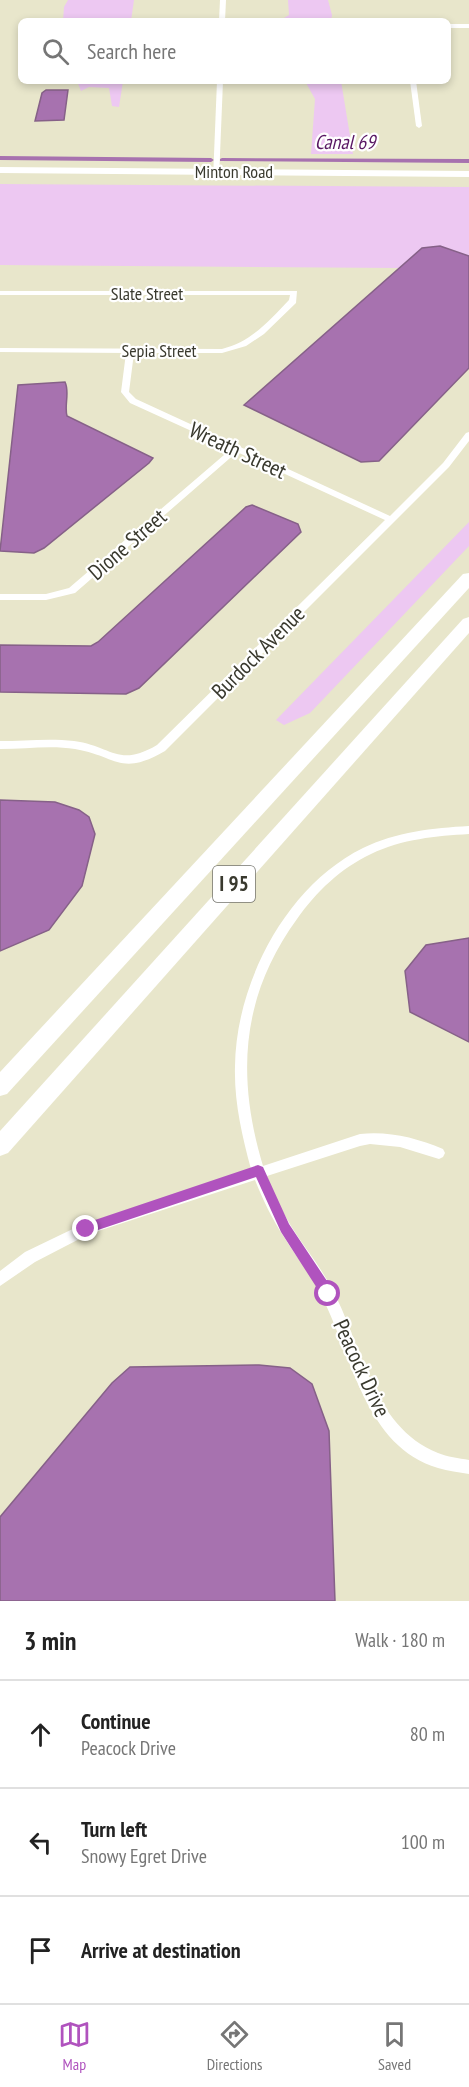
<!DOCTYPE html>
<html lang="en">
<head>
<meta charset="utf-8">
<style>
  body { margin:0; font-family:"PT Sans Narrow",sans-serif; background:#f6f6f6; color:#222 }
  .stop { position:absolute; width:18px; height:18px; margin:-14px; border:4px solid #b053be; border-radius:50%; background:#fff }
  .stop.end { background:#b053be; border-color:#fff; box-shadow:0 2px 6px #0008 }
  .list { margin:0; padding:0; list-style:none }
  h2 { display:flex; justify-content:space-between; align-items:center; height:78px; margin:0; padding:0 24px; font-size:26px }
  h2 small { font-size:20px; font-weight:400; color:#767676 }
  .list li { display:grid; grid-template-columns:39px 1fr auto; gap:18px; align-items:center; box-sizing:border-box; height:108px; padding:0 24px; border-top:2px solid #e0e0e0 }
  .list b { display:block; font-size:22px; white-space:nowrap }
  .list p { margin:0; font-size:20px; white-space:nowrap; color:#767676 }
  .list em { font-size:20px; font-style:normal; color:#767676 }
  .icon { flex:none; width:33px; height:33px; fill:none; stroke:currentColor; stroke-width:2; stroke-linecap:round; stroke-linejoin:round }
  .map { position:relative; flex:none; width:469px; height:1601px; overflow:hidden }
  .search { position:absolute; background:#fff; box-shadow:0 3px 9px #0003; left:18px; right:18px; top:18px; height:66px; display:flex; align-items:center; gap:15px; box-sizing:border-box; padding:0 21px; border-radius:9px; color:#767676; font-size:22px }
  .sheet { height:402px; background:#fff }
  nav { display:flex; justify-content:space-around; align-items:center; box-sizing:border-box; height:84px; border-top:2px solid #e0e0e0; background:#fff; font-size:16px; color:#767676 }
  nav a { display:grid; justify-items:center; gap:3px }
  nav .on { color:#b053be }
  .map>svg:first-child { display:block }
  .green { fill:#edc8f2 }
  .water { fill:#a772af; stroke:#866188; stroke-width:1.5 }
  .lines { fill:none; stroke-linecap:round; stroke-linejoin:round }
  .canal { fill:#a772af; fill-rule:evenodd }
  .minor { fill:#fff; fill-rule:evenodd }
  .secondary { fill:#fff; fill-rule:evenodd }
  .motorway { fill:#fff; fill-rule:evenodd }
  .route { fill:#b053be }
  .labels { text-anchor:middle; stroke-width:4.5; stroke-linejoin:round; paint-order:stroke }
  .far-street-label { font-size:18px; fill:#39392e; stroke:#fff }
  .far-water-label { font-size:20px; font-style:italic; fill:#591763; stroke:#fff }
  .shield { fill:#fff; stroke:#74746d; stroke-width:1.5 }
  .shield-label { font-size:21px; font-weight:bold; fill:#39392e }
  .street-label { font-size:22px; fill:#39392e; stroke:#fff }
</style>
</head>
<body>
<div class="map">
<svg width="469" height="1601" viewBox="0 0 469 1601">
  <rect width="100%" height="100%" fill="#e8e6cb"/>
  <!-- green -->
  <g class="green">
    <path d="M68,0H134L131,21H63L64,7Z"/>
    <path d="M288,0H328L332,15L331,21H279L289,15Z"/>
    <path d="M77,81H123L119,107L112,106L109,88L89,87L81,91Z"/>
    <path d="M305,81H341L353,154H311L315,99Z"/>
    <path d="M0,184L469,187V256L422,248L399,268L0,265Z"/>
    <path d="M469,522V546L310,713L284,725L276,720Z"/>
  </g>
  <!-- water -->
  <g class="water">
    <path d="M68,90L64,120L35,121L42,93L46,90Z"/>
    <path d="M440,246L469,256V368L379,461L361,462L244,405L422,248Z"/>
    <path d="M65,382C70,392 64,405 67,416L153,458L149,463L44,548L34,553L0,551L18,385Z"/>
    <path d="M252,505L298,524L301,532L139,688L126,694L0,692V645L91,646L98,642L246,507Z"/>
    <path d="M0,800L55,802L79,810L89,817L95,834L82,886L49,930L0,951Z"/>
    <path d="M469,938V1042L410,1012L405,971L426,945Z"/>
    <path d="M259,1365L290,1368L312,1384L329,1431L335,1601H0V1517L112,1383L130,1367Z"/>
  </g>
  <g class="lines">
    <!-- canal -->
    <g class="canal">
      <path d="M0,156L211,158L214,160L211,162L0,160Z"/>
      <path d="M222,158L469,159V163L220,161V159Z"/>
    </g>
    <!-- minor -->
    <g class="minor">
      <path d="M220,0H226L225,21H219Z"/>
      <rect x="448" y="24" width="21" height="4"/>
      <path d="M217,81H223L219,179L216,181L213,179Z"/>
      <path d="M410,81H416L422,126L419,128L416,126Z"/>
      <path d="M0,291H297L296,303L264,334L246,346L222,353H134L129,392L136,399L390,516L443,463L466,433L469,432V441L449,467L165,751C120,777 117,756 75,749C51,745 25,749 0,749V741C24,741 50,738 74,741C112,746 118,768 157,745L385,520L237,452L75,593L46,600H0V594H46L69,588L231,449L130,403L121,392L126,353L0,352V348L222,349C251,342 269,321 289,300L290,295H0Z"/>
      <path d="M469,826V834C436,836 402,839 371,854C341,868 316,892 297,919C241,996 236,1076 263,1166L360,1134C390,1131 416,1138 443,1149L445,1153L443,1157L439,1159L400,1147L370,1144L360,1146L267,1176C273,1193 281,1210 291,1226C304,1247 320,1266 331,1287C362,1343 371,1426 438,1453C447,1457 459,1458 469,1460V1474C459,1472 448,1471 438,1468C366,1447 352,1357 323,1299C313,1277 297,1258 284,1237C272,1219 263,1200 255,1180L89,1234L35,1262L0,1286V1271L25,1252L81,1225L251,1169C242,1135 234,1102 235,1066C236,983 286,886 363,848C396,832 433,828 469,826Z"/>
    </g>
    <!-- secondary -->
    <path class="secondary" d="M0,167L469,171V177L0,173Z"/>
    <!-- motorway -->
    <g class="motorway">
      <path d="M469,573V588L7,1094L0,1096V1072L463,574Z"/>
      <path d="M469,617V633L8,1153L0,1156V1131L463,619Z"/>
    </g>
  </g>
  <!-- route -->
  <path class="route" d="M258,1165L263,1167L289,1224L333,1290L334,1294L333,1299H324L281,1232L256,1177L86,1234L80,1229L86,1223Z"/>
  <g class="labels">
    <!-- far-street labels -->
    <g class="far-street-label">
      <text x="234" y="178">Minton Road</text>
      <text x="147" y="300">Slate Street</text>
      <text x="159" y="357">Sepia Street</text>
    </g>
    <!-- far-water labels -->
    <g class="far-water-label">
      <text x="345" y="149">Canal 69</text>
    </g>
    <!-- shield labels -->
    <rect class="shield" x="213" y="866" width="42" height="36" rx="4.5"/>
    <g class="shield-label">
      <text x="234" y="891">I 95</text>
    </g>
    <!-- street labels -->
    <g class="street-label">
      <text transform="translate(238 450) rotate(25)" y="8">Wreath Street</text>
      <text transform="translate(127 544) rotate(-41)" y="8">Dione Street</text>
      <text transform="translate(258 652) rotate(-45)" y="8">Burdock Avenue</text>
      <text transform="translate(362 1368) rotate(65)" y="8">Peacock Drive</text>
    </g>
  </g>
</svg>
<div class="stop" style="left:328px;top:1294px"></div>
<div class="stop end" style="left:86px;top:1229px"></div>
<div class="search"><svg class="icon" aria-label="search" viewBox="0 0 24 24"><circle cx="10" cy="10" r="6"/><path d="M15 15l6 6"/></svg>Search here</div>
</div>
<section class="sheet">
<h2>3 min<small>Walk · 180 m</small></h2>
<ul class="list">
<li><svg class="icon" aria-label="ahead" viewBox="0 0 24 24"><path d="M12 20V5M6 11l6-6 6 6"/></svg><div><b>Continue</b><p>Peacock Drive</p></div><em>80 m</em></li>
<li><svg class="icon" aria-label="left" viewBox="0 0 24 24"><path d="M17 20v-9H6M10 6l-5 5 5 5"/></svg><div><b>Turn left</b><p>Snowy Egret Drive</p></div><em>100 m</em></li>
<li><svg class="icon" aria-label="arrive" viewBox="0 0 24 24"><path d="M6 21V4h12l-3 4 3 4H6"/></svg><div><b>Arrive at destination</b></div></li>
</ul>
</section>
<nav>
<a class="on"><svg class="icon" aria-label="map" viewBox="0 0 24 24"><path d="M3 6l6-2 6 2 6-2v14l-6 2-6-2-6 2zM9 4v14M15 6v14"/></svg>Map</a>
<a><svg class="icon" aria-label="directions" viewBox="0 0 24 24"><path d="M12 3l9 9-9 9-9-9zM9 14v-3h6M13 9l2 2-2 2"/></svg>Directions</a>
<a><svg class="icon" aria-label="saved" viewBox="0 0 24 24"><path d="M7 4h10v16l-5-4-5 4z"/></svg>Saved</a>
</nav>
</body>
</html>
